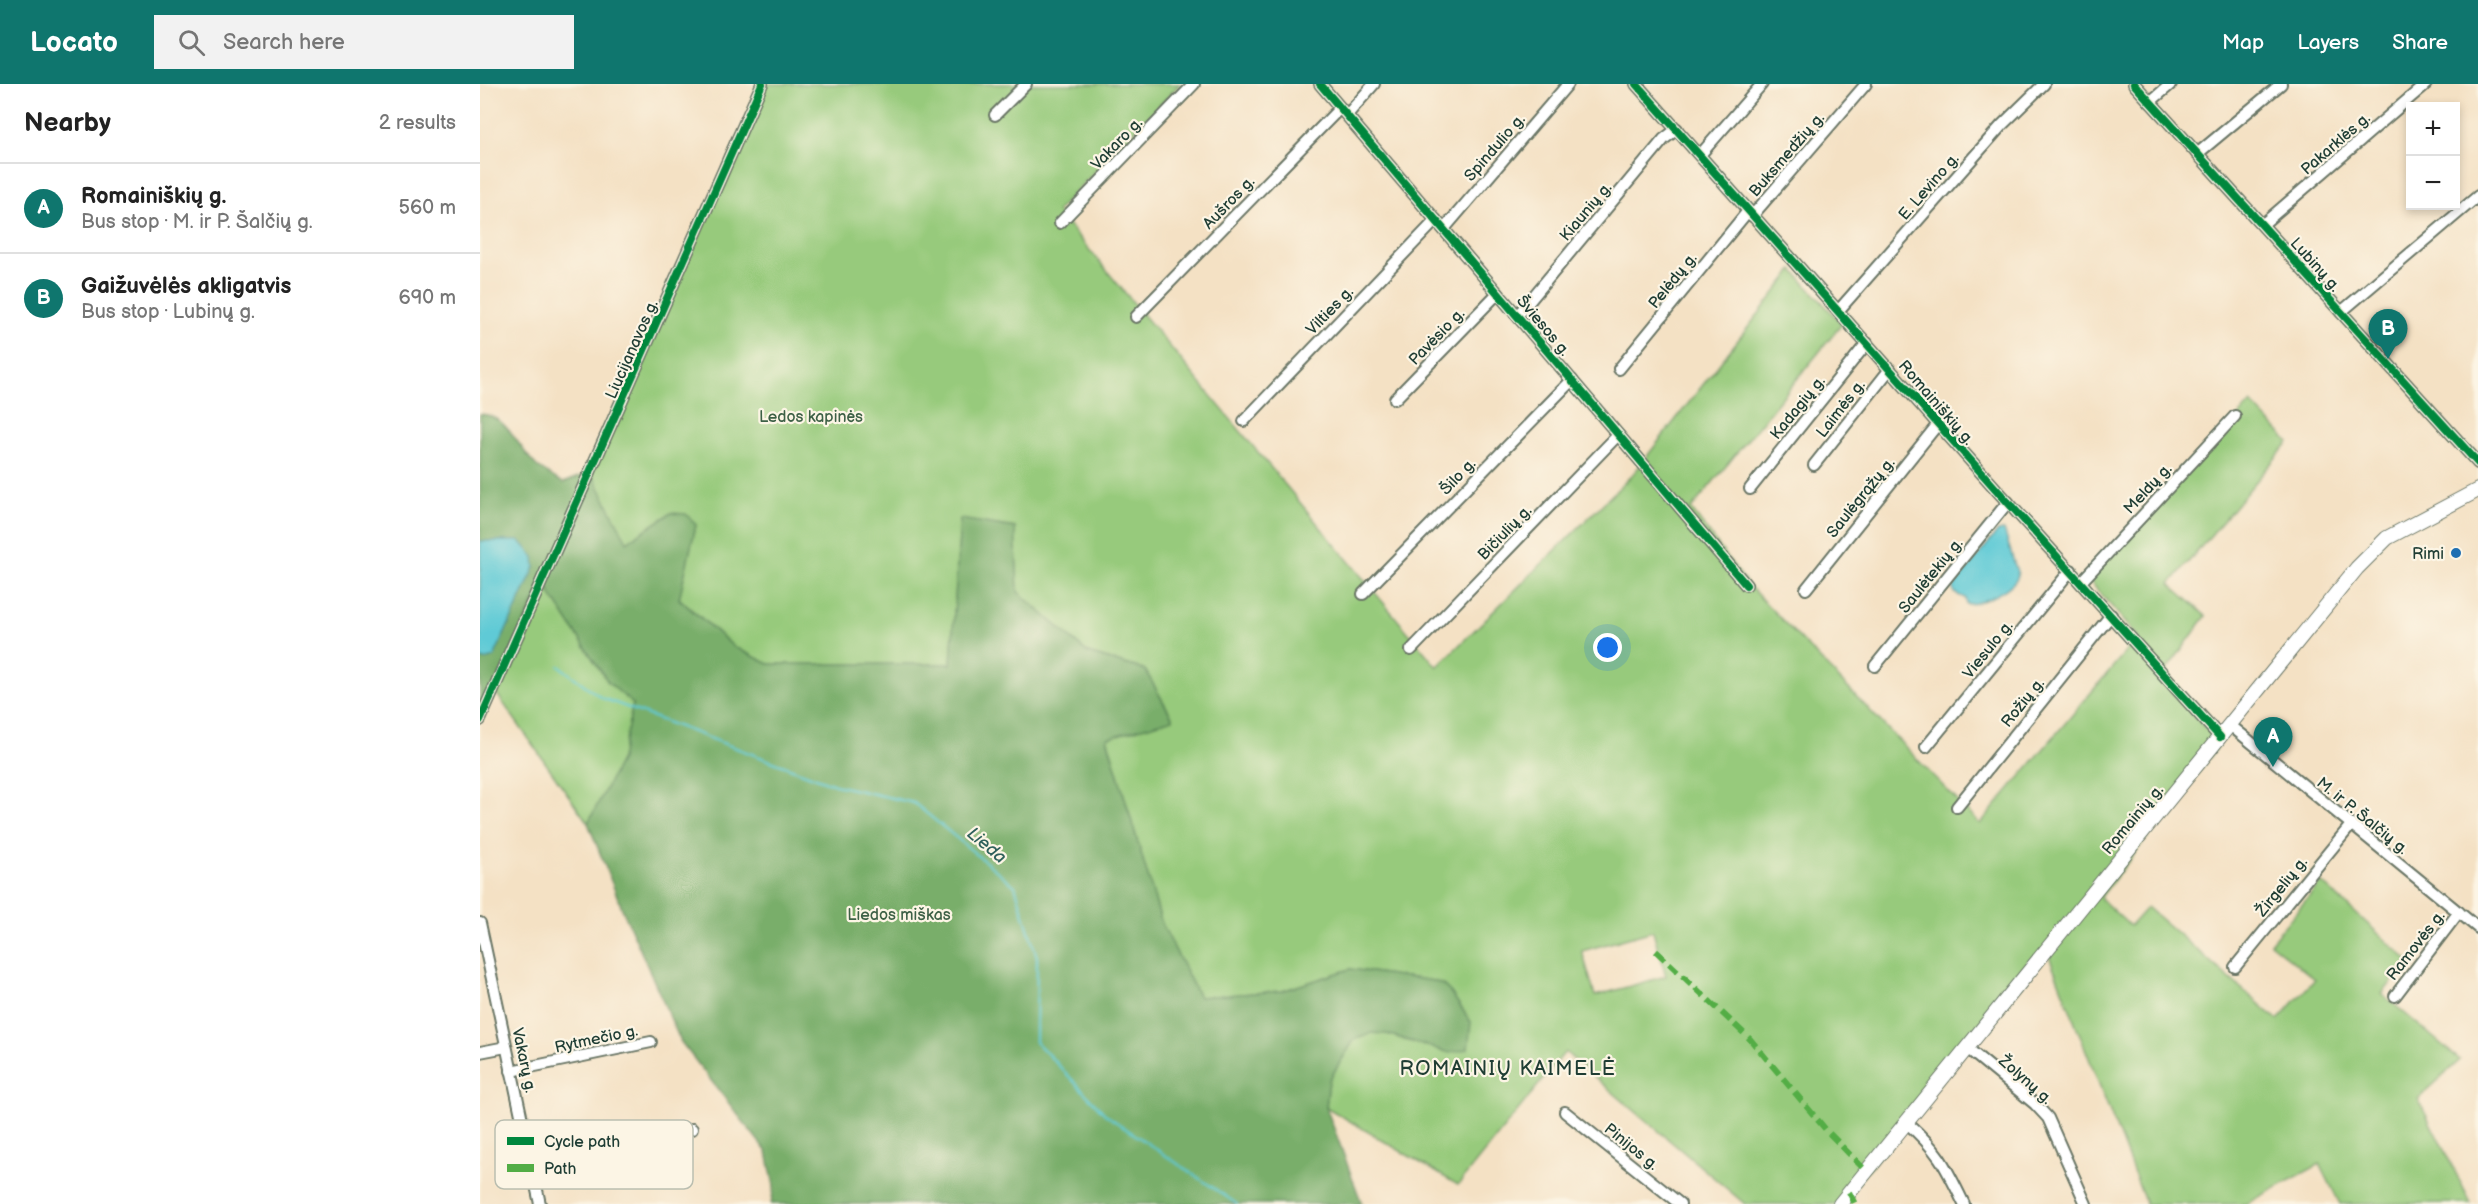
<!DOCTYPE html>
<html lang="en">
<head>
<meta charset="utf-8">
<style>
  body { margin:0; font-family:"Balsamiq Sans",sans-serif; background:#f2f2f2; color:#222 }
  .controls { position:absolute; right:18px; top:18px; display:grid; overflow:hidden; border-radius:0px; box-shadow:0 3px 9px #0003 }
  .controls button { width:54px; height:54px; display:grid; place-items:center; padding:0; border:0; border-bottom:2px solid #e0e0e0; background:#fff; color:#222; font:30px sans-serif }
  .you { position:absolute; left:1128px; top:564px; width:21px; height:21px; margin:-15px; border:4px solid #fff; border-radius:50%; background:#1a73e8; box-shadow:0 0 0 9px #1a73e833 }
  .badge { display:grid; place-items:center; width:39px; height:39px; border-radius:50%; background:#0f766e; color:#fff; font-size:20px; font-weight:700 }
  .pin { position:absolute; translate:-50% -50px; filter:drop-shadow(0 2px 3px #0008) }
  .pin::after { content:''; position:absolute; top:32px; width:21px; height:18px; background:inherit; clip-path:polygon(0 0,100% 0,50% 100%) }
  .list { margin:0; padding:0; list-style:none }
  h2 { display:flex; justify-content:space-between; align-items:center; height:78px; margin:0; padding:0 24px; font-size:26px }
  h2 small { font-size:20px; font-weight:400; color:#767676 }
  .list li { display:grid; grid-template-columns:39px 1fr auto; gap:18px; align-items:center; box-sizing:border-box; height:90px; padding:0 24px; border-top:2px solid #e0e0e0 }
  .list b { display:block; font-size:22px; white-space:nowrap }
  .list p { margin:0; font-size:20px; white-space:nowrap; color:#767676 }
  .list em { font-size:20px; font-style:normal; color:#767676 }
  .icon { flex:none; width:33px; height:33px; fill:none; stroke:currentColor; stroke-width:2; stroke-linecap:round; stroke-linejoin:round }
  .map { position:relative; flex:none; width:1998px; height:1120px; overflow:hidden }
  header { display:flex; align-items:center; gap:36px; box-sizing:border-box; height:84px; padding:0 30px; background:#0f766e; color:#fff }
  header strong { font-size:28px }
  nav { display:flex; gap:33px; margin-inline-start:auto; font-size:21px }
  .search { width:420px; height:54px; background:#f2f2f2; display:flex; align-items:center; gap:15px; box-sizing:border-box; padding:0 21px; border-radius:0px; color:#767676; font-size:22px }
  main { display:flex }
  aside { flex:1; background:#fff }
  .map>svg:first-child { display:block }
  .green { fill:#97ca7b; stroke:#5b8458; stroke-width:1.5; fill-rule:evenodd }
  .forest { fill:#79ae6b; stroke:#4c7650; stroke-width:1.5 }
  .water { fill:#5ecad6; stroke:#3e8485; stroke-width:1.5 }
  .lines { fill:none; stroke-linecap:round; stroke-linejoin:round }
  .stream { stroke:#5ecad6; stroke-width:2 }
  .minor-casing { stroke:#6a7666; stroke-width:14 }
  .major-casing { stroke:#6a7666; stroke-width:16 }
  .minor { stroke:#fff; stroke-width:10 }
  .major { stroke:#fff; stroke-width:14 }
  .quiet { stroke:#52ad45; stroke-width:6; stroke-dasharray:12 6; stroke-linecap:butt }
  .cycleway-casing { stroke:#fcf5e5; stroke-width:11 }
  .cycleway { stroke:#00873e; stroke-width:8 }
  .poi-dot { fill:#1f6fb2; stroke:#fcf5e5; stroke-width:2 }
  .labels { text-anchor:middle; stroke-width:4.5; stroke-linejoin:round; paint-order:stroke }
  .street-label { font-size:16px; fill:#1f3d34; stroke:#fcf5e5 }
  .park-label { font-size:16px; fill:#3d6046; stroke:#fcf5e5 }
  .poi-label { font-size:16px; fill:#1f3d34; stroke:#fcf5e5; text-anchor:end }
  .water-label { font-size:18px; font-style:italic; fill:#2f605c; stroke:#fcf5e5 }
  .quarter-label { font-size:20px; letter-spacing:1.5px; fill:#1f3d34; stroke:#fcf5e5 }
  .key { fill:#fcf5e5; stroke:#babeb0; stroke-width:1.5 }
  .key-label { font-size:16px; fill:#1f3d34 }
</style>
</head>
<body>
<header>
<strong>Locato</strong>
<div class="search"><svg class="icon" aria-label="search" viewBox="0 0 24 24"><circle cx="10" cy="10" r="6"/><path d="M15 15l6 6"/></svg>Search here</div>
<nav><a>Map</a><a>Layers</a><a>Share</a></nav>
</header>
<main>
<aside>
<h2>Nearby<small>2 results</small></h2>
<ul class="list">
<li><span class="badge">A</span><div><b>Romainiškių g.</b><p>Bus stop · M. ir P. Šalčių g.</p></div><em>560 m</em></li>
<li><span class="badge">B</span><div><b>Gaižuvėlės akligatvis</b><p>Bus stop · Lubinų g.</p></div><em>690 m</em></li>
</ul>
</aside>
<div class="map">
<svg width="1998" height="1120" viewBox="0 0 1998 1120">
  <rect width="100%" height="100%" fill="#fcf5e5"/>
  <filter id="ink" filterUnits="userSpaceOnUse"><feTurbulence type="fractalNoise" baseFrequency=".0167" numOctaves="2"/><feDisplacementMap in="SourceGraphic" scale="12" xChannelSelector="R" yChannelSelector="G"/><feConvolveMatrix kernelMatrix="1 2 1 2 8 2 1 2 1" color-interpolation-filters="sRGB"/></filter>
  <filter id="wash" filterUnits="userSpaceOnUse"><feTurbulence type="fractalNoise" baseFrequency=".008" numOctaves="4" result="noise"/><feDisplacementMap in="SourceGraphic" scale="24" xChannelSelector="R" yChannelSelector="G"/><feGaussianBlur stdDeviation="1.35" result="paint"/><feColorMatrix in="noise" values="0 0 0 0 0 0 0 0 0 0 0 0 0 0 0 0 0 1.4 0 .05"/><feComposite in="paint" operator="in"/></filter>
  <g filter="url(#wash)">
    <rect width="100%" height="100%" fill="#f4e1c4"/>
    <!-- green -->
    <g class="green">
      <path d="M282,0H700L577,127L957,583L1153,390L1313,186L1362,240L1211,425L1268,501L1500,740L1658,553L1607,494L1771,319L1809,358L1690,500L1726,532L1680,595L1740,660L1620,814L1650,842L1667,823L1798,936L1835,895L1790,859L1841,798L1929,877L1902,910L1980,976L1938,1015L1991,1119L1860,1120L1840,1080L1766,1120H1666L1567,867L1360,1120H1265L1085,968L978,1101L846,1023L849,996L874,956L892,949L907,950L944,962L991,938L971,909L963,901L953,897L870,885L802,907L719,913L682,840L627,653L693,634L665,586L608,569L538,508L535,444L480,435L471,580H289L254,563L199,514L216,441L191,429L147,458L111,388ZM1173,847L1186,892L1115,912L1102,867Z"/>
      <path d="M64,494L71,511L128,598L153,620L141,675L108,739L14,606Z"/>
    </g>
    <!-- forest -->
    <path class="forest" d="M0,330C29,331 39,367 58,383C66,389 75,394 83,399L111,388L147,458L191,429L206,430L216,441L199,515L254,563L289,580H471L480,435L535,444L538,508L608,569L665,586L693,635L627,654L682,840L719,913L802,907L870,885L954,897L963,901L971,909L991,938L988,965L970,969L907,950L892,949L874,956L849,996L846,1023L882,1120H291L294,1102L287,1068L201,958L143,827L108,739L141,675L153,620L128,598L71,511L64,495L0,636V574L4,576L14,573L55,483L40,457H0Z"/>
    <!-- water -->
    <g class="water">
      <path d="M1524,446L1538,491C1534,505 1499,521 1486,520L1485,514L1474,509L1473,503L1518,447Z"/>
      <path d="M0,457H40L54,473L55,483L14,573L4,576L0,574Z"/>
    </g>
    <g class="lines">
      <!-- stream -->
      <path class="stream" d="M79,582L122,614L355,701L434,719L535,802L557,873L556,958L626,1031L757,1120"/>
    </g>
  </g>
  <g filter="url(#ink)">
    <g class="lines">
      <defs>
        <g id="minor">
          <path d="M840,0L1266,501"/>
          <path d="M1156,0L1515,404L1740,653"/>
          <path d="M1654,0L1998,379"/>
          <path d="M1670,18L1691,0"/>
          <path d="M515,31L546,0"/>
          <path d="M867,31L894,0"/>
          <path d="M1717,70L1801,0"/>
          <path d="M1220,71L1282,0"/>
          <path d="M1272,132L1386,0"/>
          <path d="M580,139L714,0"/>
          <path d="M1783,140L1946,0"/>
          <path d="M964,145L1088,0"/>
          <path d="M1358,227L1522,41L1564,0"/>
          <path d="M1861,228L1998,112"/>
          <path d="M1038,231L1184,55L1197,45"/>
          <path d="M656,233L860,24"/>
          <path d="M1139,285L1268,127"/>
          <path d="M915,315L1018,209"/>
          <path d="M764,337L956,136"/>
          <path d="M1334,381L1410,285"/>
          <path d="M1270,405L1387,259"/>
          <path d="M1601,498L1755,332"/>
          <path d="M1326,505L1458,340"/>
          <path d="M883,510L1092,296"/>
          <path d="M931,566L1138,351"/>
          <path d="M1395,582L1528,418"/>
          <path d="M0,636L282,0"/>
          <path d="M1750,641L1998,844"/>
          <path d="M1446,663L1591,486"/>
          <path d="M1477,723L1631,531"/>
          <path d="M0,839L60,1120"/>
          <path d="M1755,883L1871,741"/>
          <path d="M1915,912L1979,828"/>
          <path d="M1487,964L1555,1020L1568,1034L1606,1120"/>
          <path d="M0,968L26,963"/>
          <path d="M31,987L171,958"/>
          <path d="M1085,1028L1200,1120"/>
          <path d="M1426,1038C1459,1067 1465,1081 1484,1120"/>
          <path d="M51,1077L212,1045"/>
        </g>
        <path id="major" d="M1360,1120L1877,484L1907,454L1998,406"/>
      </defs>
      <!-- minor casing -->
      <use href="#minor" class="minor-casing"/>
      <!-- major casing -->
      <use href="#major" class="major-casing"/>
      <!-- minor -->
      <use href="#minor" class="minor"/>
      <!-- major -->
      <use href="#major" class="major"/>
      <!-- quiet -->
      <g class="quiet">
        <path d="M1176,867L1270,955L1347,1047L1386,1087"/>
        <path d="M1369,1108L1375,1120"/>
      </g>
      <defs>
        <g id="cycleway">
          <path d="M840,0L1266,501"/>
          <path d="M1156,0L1515,404L1740,653"/>
          <path d="M1654,0L1998,379"/>
          <path d="M0,636L282,0"/>
        </g>
      </defs>
      <!-- cycleway casing -->
      <use href="#cycleway" class="cycleway-casing"/>
      <!-- cycleway -->
      <use href="#cycleway" class="cycleway"/>
    </g>
  </g>
  <!-- markers -->
  <circle class="poi-dot" cx="1976" cy="469" r="6"/>
  <g class="labels">
    <!-- street labels -->
    <g class="street-label">
      <text transform="translate(636 59) rotate(-46)" y="6">Vakaro g.</text>
      <text transform="translate(1855 59) rotate(-41)" y="6">Pakarklės g.</text>
      <text transform="translate(1014 63) rotate(-49)" y="6">Spindulio g.</text>
      <text transform="translate(1306 70) rotate(-49)" y="6">Buksmedžių g.</text>
      <text transform="translate(1448 102) rotate(-49)" y="6">E. Levino g.</text>
      <text transform="translate(748 118) rotate(-46)" y="6">Aušros g.</text>
      <text transform="translate(1105 127) rotate(-50)" y="6">Kiaunių g.</text>
      <text transform="translate(1836 180) rotate(48)" y="6">Lubinų g.</text>
      <text transform="translate(1192 196) rotate(-51)" y="6">Pelėdų g.</text>
      <text transform="translate(849 226) rotate(-46)" y="6">Vilties g.</text>
      <text transform="translate(1064 241) rotate(50)" y="6">Šviesos g.</text>
      <text transform="translate(956 252) rotate(-46)" y="6">Pavėsio g.</text>
      <text transform="translate(151 265) rotate(-66)" y="6">Liucijanavos g.</text>
      <text transform="translate(1457 318) rotate(49)" y="6">Romainiškių g.</text>
      <text transform="translate(1317 323) rotate(-51)" y="6">Kadagių g.</text>
      <text transform="translate(1360 324) rotate(-52)" y="6">Laimės g.</text>
      <text transform="translate(977 392) rotate(-46)" y="6">Šilo g.</text>
      <text transform="translate(1667 404) rotate(-47)" y="6">Meldų g.</text>
      <text transform="translate(1380 413) rotate(-51)" y="6">Saulėgrąžų g.</text>
      <text transform="translate(1024 448) rotate(-46)" y="6">Bičiulių g.</text>
      <text transform="translate(1450 491) rotate(-51)" y="6">Saulėtekių g.</text>
      <text transform="translate(1507 565) rotate(-51)" y="6">Viesulo g.</text>
      <text transform="translate(1542 618) rotate(-51)" y="6">Rožių g.</text>
      <text transform="translate(1883 731) rotate(39)" y="6">M. ir P. Šalčių g.</text>
      <text transform="translate(1652 735) rotate(-50)" y="6">Romainių g.</text>
      <text transform="translate(1801 802) rotate(-51)" y="6">Žirgelių g.</text>
      <text transform="translate(1935 861) rotate(-52)" y="6">Ramovės g.</text>
      <text transform="translate(116 954) rotate(-12)" y="6">Rytmečio g.</text>
      <text transform="translate(45 976) rotate(78)" y="6">Vakarų g.</text>
      <text transform="translate(1546 995) rotate(41)" y="6">Žolynų g.</text>
      <text transform="translate(1152 1062) rotate(39)" y="6">Pinijos g.</text>
    </g>
    <!-- park labels -->
    <g class="park-label">
      <text x="331" y="338">Ledos kapinės</text>
      <text x="419" y="836">Liedos miškas</text>
    </g>
    <!-- poi labels -->
    <g class="poi-label">
      <text x="1964" y="475">Rimi</text>
    </g>
    <!-- water labels -->
    <g class="water-label">
      <text transform="translate(507 761) rotate(40)" y="6">Lieda</text>
    </g>
    <!-- quarter labels -->
    <g class="quarter-label">
      <text x="1028" y="991">ROMAINIŲ KAIMELĖ</text>
    </g>
  </g>
  <!-- legend -->
  <rect x="15" y="1036" width="198" height="69" rx="9" class="key"/>
  <rect x="27" y="1053" width="27" height="8" fill="#00873e"/>
  <rect x="27" y="1080" width="27" height="8" fill="#52ad45"/>
  <g class="key-label">
    <text x="64" y="1063">Cycle path</text>
    <text x="64" y="1090">Path</text>
  </g>
</svg>
<div class="controls">
<button>+</button>
<button>−</button>
</div>
<div class="you"></div>
<div class="pin badge" style="left:1793px;top:683px">A</div>
<div class="pin badge" style="left:1908px;top:275px">B</div>
</div>
</main>
</body>
</html>
